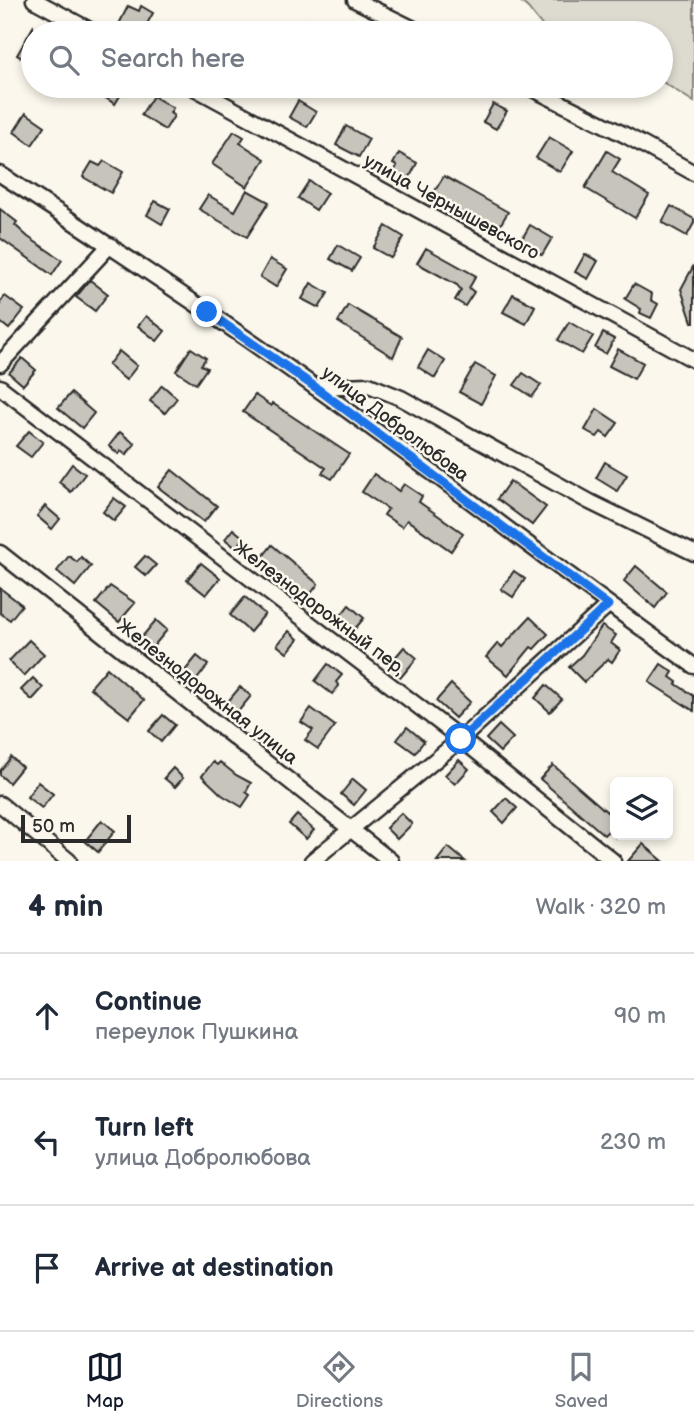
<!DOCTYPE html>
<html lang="en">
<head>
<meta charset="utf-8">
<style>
  body { margin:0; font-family:"Balsamiq Sans",sans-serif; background:#f2f2f3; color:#1f2937 }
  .controls { position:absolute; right:21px; bottom:21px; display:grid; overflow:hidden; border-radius:10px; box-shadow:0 4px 10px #0003 }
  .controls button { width:63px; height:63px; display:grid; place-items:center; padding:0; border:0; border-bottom:2px solid #e0e1e3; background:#fff; color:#1f2937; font:35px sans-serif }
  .scale { position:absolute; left:21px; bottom:18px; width:110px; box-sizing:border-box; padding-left:7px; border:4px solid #2b2b2b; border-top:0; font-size:19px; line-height:24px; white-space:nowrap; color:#2b2b2b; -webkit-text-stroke:5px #fbf7ec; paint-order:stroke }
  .stop { position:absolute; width:21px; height:21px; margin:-16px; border:5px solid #1a73e8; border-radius:50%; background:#fff }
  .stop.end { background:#1a73e8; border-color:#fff; box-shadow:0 2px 7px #0008 }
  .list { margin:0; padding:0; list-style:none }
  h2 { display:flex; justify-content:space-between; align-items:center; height:91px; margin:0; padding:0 28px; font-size:30px }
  h2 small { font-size:23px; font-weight:400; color:#747a83 }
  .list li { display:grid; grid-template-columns:46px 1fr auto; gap:21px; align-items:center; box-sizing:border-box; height:126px; padding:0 28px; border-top:2px solid #e0e1e3 }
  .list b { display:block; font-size:26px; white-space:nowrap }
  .list p { margin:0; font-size:23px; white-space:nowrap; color:#747a83 }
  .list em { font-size:23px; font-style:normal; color:#747a83 }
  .icon { flex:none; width:38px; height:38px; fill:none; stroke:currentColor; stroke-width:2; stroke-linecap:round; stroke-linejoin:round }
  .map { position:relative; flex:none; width:694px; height:861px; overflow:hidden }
  .search { position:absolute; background:#fff; box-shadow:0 4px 10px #0003; left:21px; right:21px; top:21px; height:77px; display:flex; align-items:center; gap:18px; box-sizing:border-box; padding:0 24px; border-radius:38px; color:#747a83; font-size:26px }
  .sheet { height:469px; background:#fff }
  nav { display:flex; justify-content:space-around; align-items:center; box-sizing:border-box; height:98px; border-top:2px solid #e0e1e3; background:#fff; font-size:19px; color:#747a83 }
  nav a { display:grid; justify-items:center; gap:4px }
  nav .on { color:#111827 }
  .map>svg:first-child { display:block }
  .green { fill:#dddad0; stroke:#84827e; stroke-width:2 }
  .building { fill:#c7c4bc; stroke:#2b2b2b; stroke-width:2 }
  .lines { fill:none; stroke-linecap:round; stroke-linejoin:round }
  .minor-casing { stroke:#2b2b2b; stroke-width:19 }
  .minor { stroke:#fbf7ec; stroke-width:14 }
  .route { stroke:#1a73e8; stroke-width:9 }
  .labels { text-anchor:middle; stroke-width:5; stroke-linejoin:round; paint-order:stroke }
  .street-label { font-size:19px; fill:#2b2b2b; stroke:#fbf7ec }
</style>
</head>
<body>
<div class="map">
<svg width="694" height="861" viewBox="0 0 694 861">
  <rect width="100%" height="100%" fill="#fbf7ec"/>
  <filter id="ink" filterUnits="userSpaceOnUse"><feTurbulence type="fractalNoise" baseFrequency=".0143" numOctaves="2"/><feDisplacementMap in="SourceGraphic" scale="14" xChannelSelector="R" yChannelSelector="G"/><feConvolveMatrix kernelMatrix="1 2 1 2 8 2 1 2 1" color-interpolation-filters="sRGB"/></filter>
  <g filter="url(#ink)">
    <!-- green -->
    <path class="green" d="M519,0H694V102L661,81V33H548L528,8Z"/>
    <!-- building -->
    <g class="building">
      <path d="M128,6L139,11L141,6L153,13L143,31L133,26L130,32L118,26Z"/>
      <path d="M307,20L331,33H300Z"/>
      <path d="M33,27V64L17,55Z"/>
      <path d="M107,86H126L115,104L101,95Z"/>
      <path d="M153,96L173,108L170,113L174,116L165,130L141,115Z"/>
      <path d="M298,101L316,112L307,127L289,117Z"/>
      <path d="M493,104L507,111L496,129L483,122Z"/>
      <path d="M26,113L45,126L32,145L14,132Z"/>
      <path d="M346,126L369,139L359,157L336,145Z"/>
      <path d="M234,131L244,137L240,143L265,159L247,187L212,164Z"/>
      <path d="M549,137L573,151L560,172L536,158Z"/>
      <path d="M607,151L620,159L612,172L649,195L635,218L585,188Z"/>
      <path d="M399,153L417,163L407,183L392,175L397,166L393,164Z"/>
      <path d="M104,161L123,172L111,193L83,177L92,162L100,166Z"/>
      <path d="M444,176L508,212L496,232L431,197Z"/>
      <path d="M309,181L327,193L316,210L298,198Z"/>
      <path d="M247,190L269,202L247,237L199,209L208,195L235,211Z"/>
      <path d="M155,201L170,209L162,224L147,215Z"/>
      <path d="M671,206L694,219V223L687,236L662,222Z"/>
      <path d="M0,209L17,222L15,225L28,237L62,260L52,275L0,238Z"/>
      <path d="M530,225L552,238L542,255L520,242Z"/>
      <path d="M386,226L404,237L391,258L373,248Z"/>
      <path d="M338,245L360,258L352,271L330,259Z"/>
      <path d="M426,248L476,276L469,288L474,292L465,306L455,300L461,290L457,285L417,263Z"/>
      <path d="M585,254L598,261L588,279L575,272Z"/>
      <path d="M270,259L287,269L276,287L260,277Z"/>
      <path d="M694,265V322H692L681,289Z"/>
      <path d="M90,280L108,294L95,311L76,297Z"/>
      <path d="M311,283L328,293L319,308L302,299Z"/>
      <path d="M634,284L652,294L651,300L658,304L651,318L640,313L641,309L625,299Z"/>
      <path d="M513,294L535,306L526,324L503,312Z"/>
      <path d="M5,296L24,310L9,329L0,322V303Z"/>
      <path d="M348,305L402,337L393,357L338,322Z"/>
      <path d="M146,316L165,331L157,341L138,326Z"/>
      <path d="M569,322L593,336L582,354L558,340Z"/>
      <path d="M603,333L614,339L606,354L595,348Z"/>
      <path d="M191,348L206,358L201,365L207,368L196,384L176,371Z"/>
      <path d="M618,349L643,363L634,379L609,366Z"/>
      <path d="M428,350L445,361L435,378L418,367Z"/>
      <path d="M119,351L137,366L126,380L108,365Z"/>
      <path d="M22,358L36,370L23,385L9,373Z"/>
      <path d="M475,364L496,376L481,404L459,392Z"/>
      <path d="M523,373L541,385L532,397L514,385Z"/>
      <path d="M162,385L177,398L165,413L150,401Z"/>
      <path d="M71,393L94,413L82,428L58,408Z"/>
      <path d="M255,395L271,406L272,403L349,454L332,479L322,473L326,468L243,412Z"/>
      <path d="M597,409L618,423L608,437L601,432L597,437L585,430Z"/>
      <path d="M29,431L43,442L31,457L16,446Z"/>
      <path d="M120,432L135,444L126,455L121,451L119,454L109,446Z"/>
      <path d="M605,462L627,475L617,491L596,478Z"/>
      <path d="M72,464L85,474L71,492L59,482Z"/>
      <path d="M172,470L217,506L204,522L158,487Z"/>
      <path d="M374,474L399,491L404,484L422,496L419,502L463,533L451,551L407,520L402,527L384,515L388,509L362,492Z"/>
      <path d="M510,481L546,507L532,525L497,499Z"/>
      <path d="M114,498L126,507L114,521L103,512Z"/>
      <path d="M45,506L60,519L52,529L37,516Z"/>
      <path d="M233,529L244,538L236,548L225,539Z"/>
      <path d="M272,545L318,584L309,596L302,591L298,596L257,564Z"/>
      <path d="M69,556L77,562L81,557L91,566L75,586L57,571Z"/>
      <path d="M145,556L156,565L146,576L135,567Z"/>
      <path d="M201,563L220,578L206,595L187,580Z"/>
      <path d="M636,566L667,592L655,608L624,581Z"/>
      <path d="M514,571L525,579L513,597L501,589Z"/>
      <path d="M110,586L135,603L119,622L96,603Z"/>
      <path d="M0,588L22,605L10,620L0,613Z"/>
      <path d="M245,597L265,614L250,632L230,615Z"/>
      <path d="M349,605L364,618L349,636L334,624Z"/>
      <path d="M530,617L548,634L534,649L531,647L508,675L486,657L498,643L502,647Z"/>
      <path d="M156,620L167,630L152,648L141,638Z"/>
      <path d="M602,626L616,635L611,643L620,650L612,662L608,659L584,682L569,667L582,655Z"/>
      <path d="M289,631L298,639L287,653L277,645Z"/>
      <path d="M29,640L44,654L24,676L9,661Z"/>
      <path d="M404,647L417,658L401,677L388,666Z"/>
      <path d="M197,656L208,665L195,682L184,672Z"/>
      <path d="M328,664L342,675L336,682L339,686L332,694L315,681Z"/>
      <path d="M661,664L673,672L670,677L677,682L676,684L694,696V711L649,682Z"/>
      <path d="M107,668L144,700L129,718L90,688Z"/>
      <path d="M33,678L43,688L32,700L21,690Z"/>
      <path d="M451,684L470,702L455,718L436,701Z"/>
      <path d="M546,685L562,699L550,712L535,698Z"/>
      <path d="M240,687L251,696L236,714L225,705Z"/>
      <path d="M311,708L335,726L318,749L305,740L313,730L301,722Z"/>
      <path d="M163,715L175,725L161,742L149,731Z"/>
      <path d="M499,725L513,738L500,752L486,739Z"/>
      <path d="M407,727L424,741L415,753L397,740Z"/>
      <path d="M11,757L22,767L9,783L0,775V771Z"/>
      <path d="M459,760L469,769L455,784L445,775Z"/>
      <path d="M213,762L217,765L220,762L236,775L251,783L246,792L250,795L242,807L222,795L202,776Z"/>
      <path d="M553,765L615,819V837L608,831L604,835L540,779Z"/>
      <path d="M173,768L183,778L175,787L164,778Z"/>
      <path d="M353,779L366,790L354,805L341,794Z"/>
      <path d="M38,782L53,794L42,808L27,797Z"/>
      <path d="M506,798L517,808L504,823L493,812Z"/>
      <path d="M401,813L412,824L397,839L386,828Z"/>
      <path d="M297,815L314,830L306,839L289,824Z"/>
      <path d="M102,820L115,831L98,852L85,841Z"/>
      <path d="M643,844L663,861H628Z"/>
      <path d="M448,847L465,861H437Z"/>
    </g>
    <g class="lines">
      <defs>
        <g id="minor">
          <path d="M34,0L95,33"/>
          <path d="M355,0L422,33"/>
          <path d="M191,86L694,360"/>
          <path d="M527,86L627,136L694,173"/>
          <path d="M0,174C106,243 212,313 315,387C443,478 566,575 694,666"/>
          <path d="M0,364L110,245"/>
          <path d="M0,387L461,739L613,861"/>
          <path d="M315,387L369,385L401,398L590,502L694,553"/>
          <path d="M0,553L391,861"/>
          <path d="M0,804L69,861"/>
          <path d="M312,861L461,739L608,605"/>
        </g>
      </defs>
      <!-- minor casing -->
      <use href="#minor" class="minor-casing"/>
      <!-- minor -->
      <use href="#minor" class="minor"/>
    </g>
  </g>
  <g class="lines" filter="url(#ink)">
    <!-- route -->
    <path class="route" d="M207,312L315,387L608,605L461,739"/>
  </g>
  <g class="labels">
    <!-- street labels -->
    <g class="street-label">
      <text transform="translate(452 206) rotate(29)" y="7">улица Чернышевского</text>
      <text transform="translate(396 423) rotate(37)" y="7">улица Добролюбова</text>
      <text transform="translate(320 607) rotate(37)" y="7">Железнодорожный пер,</text>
      <text transform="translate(208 691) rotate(38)" y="7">Железнодорожная улица</text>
    </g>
  </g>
</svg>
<div class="controls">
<button><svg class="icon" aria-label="layers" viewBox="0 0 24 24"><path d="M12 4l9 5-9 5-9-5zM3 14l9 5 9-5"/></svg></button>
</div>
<div class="scale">50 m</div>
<div class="stop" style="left:461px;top:739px"></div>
<div class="stop end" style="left:207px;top:312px"></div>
<div class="search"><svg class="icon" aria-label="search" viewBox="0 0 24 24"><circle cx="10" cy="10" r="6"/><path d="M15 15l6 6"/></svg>Search here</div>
</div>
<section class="sheet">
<h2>4 min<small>Walk · 320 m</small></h2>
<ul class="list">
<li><svg class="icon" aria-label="ahead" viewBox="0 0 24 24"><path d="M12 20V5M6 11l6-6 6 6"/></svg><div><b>Continue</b><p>переулок Пушкина</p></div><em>90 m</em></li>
<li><svg class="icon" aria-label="left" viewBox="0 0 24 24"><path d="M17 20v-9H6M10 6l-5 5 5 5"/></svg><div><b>Turn left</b><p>улица Добролюбова</p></div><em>230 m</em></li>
<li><svg class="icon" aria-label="arrive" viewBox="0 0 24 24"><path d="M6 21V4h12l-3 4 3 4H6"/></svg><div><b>Arrive at destination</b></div></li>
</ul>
</section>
<nav>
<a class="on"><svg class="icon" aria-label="map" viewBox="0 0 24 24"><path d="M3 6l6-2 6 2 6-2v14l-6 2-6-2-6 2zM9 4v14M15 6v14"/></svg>Map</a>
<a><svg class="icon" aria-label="directions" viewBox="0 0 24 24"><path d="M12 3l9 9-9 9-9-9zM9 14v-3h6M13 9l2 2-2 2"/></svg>Directions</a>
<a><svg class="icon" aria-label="saved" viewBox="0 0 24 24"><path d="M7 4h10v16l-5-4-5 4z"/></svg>Saved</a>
</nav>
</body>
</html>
